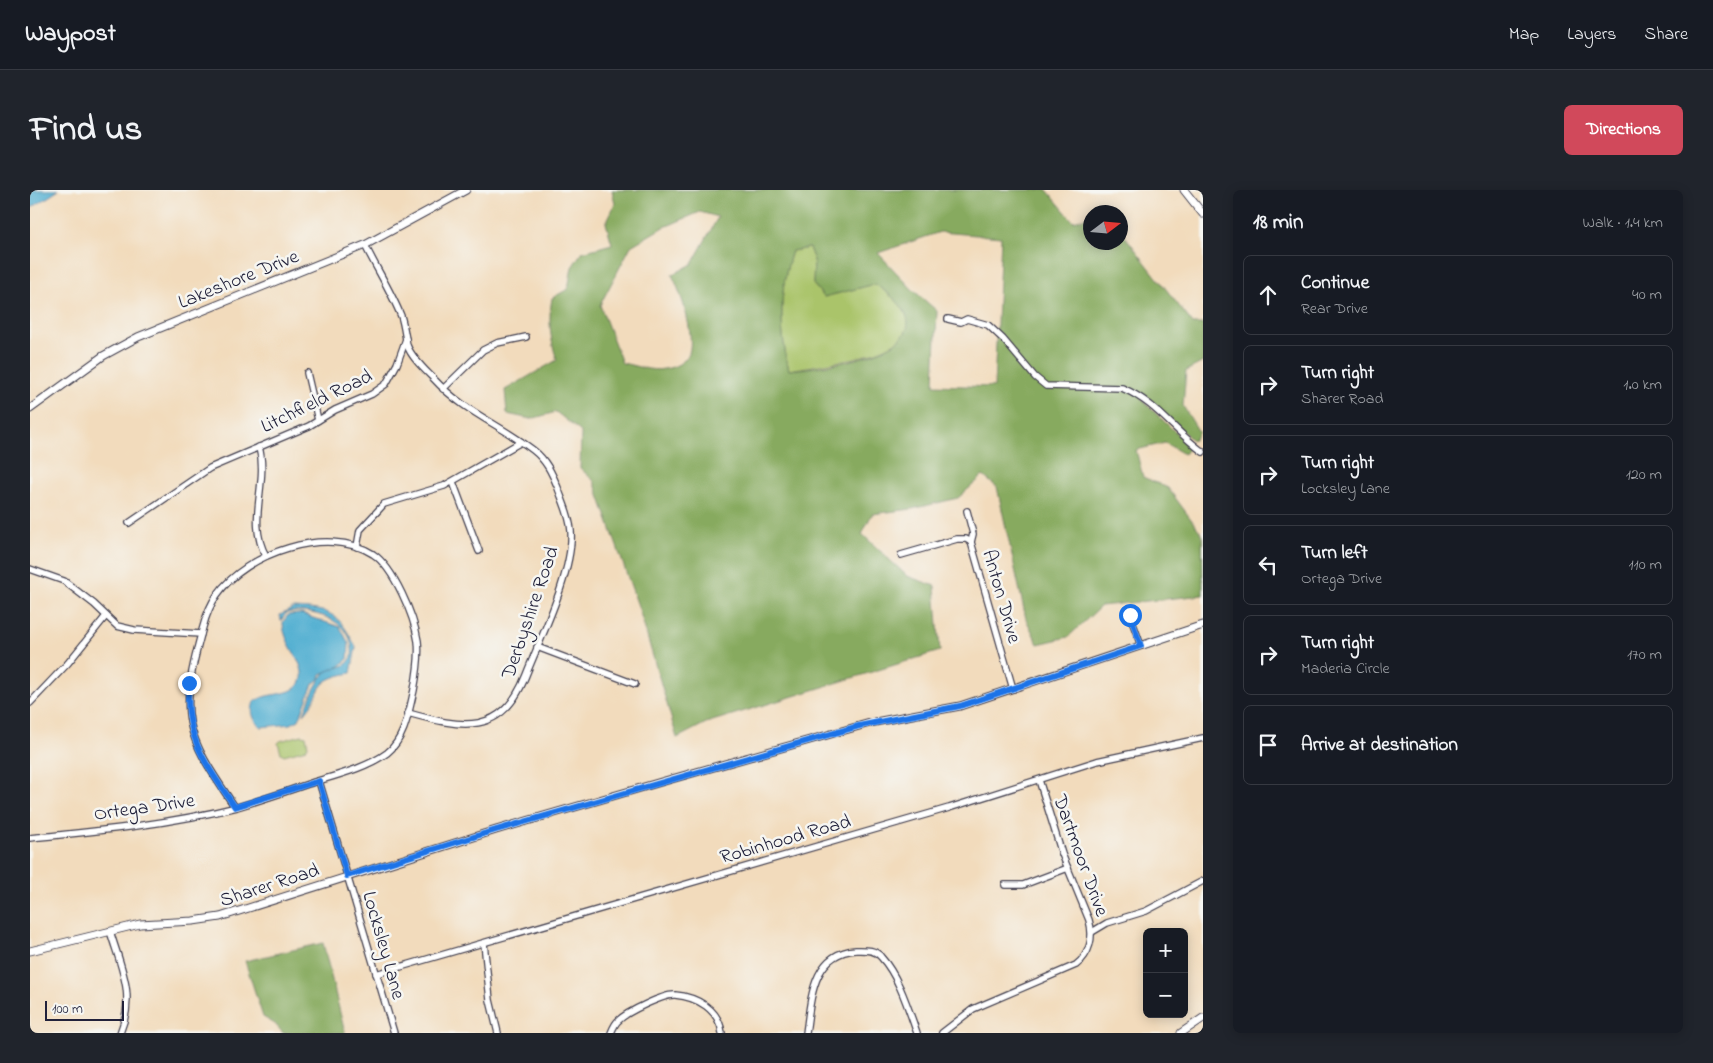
<!DOCTYPE html>
<html lang="en">
<head>
<meta charset="utf-8">
<style>
  body { margin:0; font-family:"Indie Flower",sans-serif; background:#20242c; color:#f1f3f6 }
  .controls { position:absolute; right:15px; bottom:15px; display:grid; overflow:hidden; border-radius:8px; box-shadow:0 2px 12px #0003 }
  .controls button { width:45px; height:45px; display:grid; place-items:center; padding:0; border:0; border-bottom:1px solid #363941; background:#171b24; color:#f1f3f6; font:25px sans-serif }
  .compass { position:absolute; left:1053px; top:15px; width:45px; height:45px; border-radius:50%; background:#171b24; box-shadow:0 2px 12px #0003; rotate:74deg }
  .scale { position:absolute; left:15px; bottom:12px; width:79px; box-sizing:border-box; padding-left:5px; border:2px solid #22223b; border-top:0; font-size:14px; line-height:18px; white-space:nowrap; color:#22223b; -webkit-text-stroke:4px #f6f6f2; paint-order:stroke }
  .stop { position:absolute; width:15px; height:15px; margin:-11px; border:4px solid #1a73e8; border-radius:50%; background:#fff }
  .stop.end { background:#1a73e8; border-color:#fff; box-shadow:0 1px 5px #0008 }
  .list { margin:0; padding:0; list-style:none }
  h2 { display:flex; justify-content:space-between; align-items:center; height:65px; margin:0; padding:0 20px; font-size:21px }
  h2 small { font-size:16px; font-weight:400; color:#9ea1a6 }
  .list li { display:grid; grid-template-columns:32px 1fr auto; gap:15px; align-items:center; box-sizing:border-box; height:80px; margin:0 10px 10px; padding:0 10px; border:1px solid #363941; border-radius:8px }
  .list b { display:block; font-size:19px; white-space:nowrap }
  .list p { margin:0; font-size:16px; white-space:nowrap; color:#9ea1a6 }
  .list em { font-size:16px; font-style:normal; color:#9ea1a6 }
  .icon { flex:none; width:28px; height:28px; fill:none; stroke:currentColor; stroke-width:2; stroke-linecap:round; stroke-linejoin:round }
  .map { position:relative; flex:none; width:1173px; height:843px; overflow:hidden; border-radius:8px }
  header { display:flex; align-items:center; gap:30px; box-sizing:border-box; height:70px; padding:0 25px; background:#171b24; border-bottom:1px solid #363941 }
  header strong { font-size:24px }
  nav { display:flex; gap:28px; margin-inline-start:auto; font-size:18px }
  .intro { display:flex; align-items:center; justify-content:space-between; box-sizing:border-box; height:120px; padding:0 30px }
  h1 { margin:0; font-size:35px }
  .button { padding:12px 22px; border-radius:8px; background:#d1495b; color:#fff; font-size:18px; font-weight:700 }
  main { display:flex; gap:30px; padding:0 30px }
  aside { flex:1; background:#171b24; border-radius:8px; box-shadow:0 2px 12px #0003 }
  .map>svg:first-child { display:block }
  .green { fill:#aac46b; stroke:#667353 }
  .forest { fill:#87aa5f; stroke:#54664d; fill-rule:evenodd }
  .water { fill:#54b0d2; stroke:#3b6986 }
  .lines { fill:none; stroke-linecap:round; stroke-linejoin:round }
  .minor-casing { stroke:#413e4e; stroke-width:8 }
  .tertiary-casing { stroke:#413e4e; stroke-width:9 }
  .minor { stroke:#fff; stroke-width:5.5 }
  .tertiary { stroke:#fff; stroke-width:7 }
  .route { stroke:#1a73e8; stroke-width:6 }
  .labels { text-anchor:middle; stroke-width:5; stroke-linejoin:round; paint-order:stroke }
  .street-label { font-size:20px; fill:#22223b; stroke:#f6f6f2 }
</style>
</head>
<body>
<header>
<strong>Waypost</strong>
<nav><a>Map</a><a>Layers</a><a>Share</a></nav>
</header>
<div class="intro"><h1>Find us</h1><a class="button">Directions</a></div>
<main>
<div class="map">
<svg width="1173" height="843" viewBox="0 0 1173 843">
  <rect width="100%" height="100%" fill="#f6f6f2"/>
  <filter id="ink" filterUnits="userSpaceOnUse"><feTurbulence type="fractalNoise" baseFrequency=".02" numOctaves="2"/><feDisplacementMap in="SourceGraphic" scale="10" xChannelSelector="R" yChannelSelector="G"/><feConvolveMatrix kernelMatrix="1 2 1 2 8 2 1 2 1" color-interpolation-filters="sRGB"/></filter>
  <filter id="wash" filterUnits="userSpaceOnUse"><feTurbulence type="fractalNoise" baseFrequency=".0096" numOctaves="4" result="noise"/><feDisplacementMap in="SourceGraphic" scale="20" xChannelSelector="R" yChannelSelector="G"/><feGaussianBlur stdDeviation="1.12" result="paint"/><feColorMatrix in="noise" values="0 0 0 0 0 0 0 0 0 0 0 0 0 0 0 0 0 1.4 0 .05"/><feComposite in="paint" operator="in"/></filter>
  <g filter="url(#wash)">
    <rect width="100%" height="100%" fill="#f2dbbc"/>
    <!-- green -->
    <g class="green">
      <path d="M779,58L784,70L783,94L794,107L845,94C942,159 803,172 759,180C749,139 749,100 762,61Z"/>
      <path d="M272,545L276,546L278,556L276,559L254,565L251,563L248,553L250,551Z"/>
    </g>
    <!-- forest -->
    <g class="forest">
      <path d="M582,0H1017L1043,31L1060,27V52H1090L1091,41L1163,134H1173V172L1156,181L1153,216L1169,242L1163,251L1115,205L1111,209L1160,256L1154,264L1135,253L1106,260L1113,287L1138,298L1172,344L1173,405L1071,416L1038,447L1008,454L996,429L967,297L953,286L928,308L882,319L842,324L832,344L877,386L905,396L910,461L676,533L647,548L609,419L564,291L550,278L551,242L526,222L501,229L477,224L475,200L527,170C520,149 518,130 522,108L538,99L542,77L552,62L582,54L576,33L585,14ZM670,22L688,27L662,74L642,85C651,102 665,145 659,163C655,173 643,178 634,179C621,182 604,175 592,173L570,115L601,56L630,39ZM910,42L971,47L964,197L904,195L907,121L882,99L848,63ZM779,58L784,70L783,94L794,107L845,94C939,156 806,176 759,180C749,139 749,100 762,61Z"/>
      <path d="M293,753L315,843H253L245,834L233,827L215,771Z"/>
    </g>
    <!-- water -->
    <g class="water">
      <path d="M0,0H29L0,19Z"/>
      <path d="M264,418C303,420 308,423 326,457L321,483C281,490 295,501 274,524C279,510 285,495 294,484C300,476 314,480 320,470C323,466 322,463 322,459C321,429 280,418 256,423L251,431L250,425Z"/>
      <path d="M271,424L310,437L319,454L318,469L310,476L291,484L290,488L283,494L269,530L261,534L231,537C223,530 220,522 224,512C236,503 247,506 260,501C287,489 262,464 256,447C254,442 253,437 253,432L258,425Z"/>
    </g>
  </g>
  <g filter="url(#ink)">
    <g class="lines">
      <defs>
        <g id="minor">
          <path d="M335,55C346,78 361,101 371,126C374,135 375,145 377,155C381,167 394,179 403,188C435,223 468,233 503,260C516,270 522,283 528,298C533,312 540,326 541,341C544,380 511,447 496,485C472,547 432,538 378,523"/>
          <path d="M918,129L931,132L937,129L958,135L973,149L1005,187L1016,196L1092,198C1126,212 1144,241 1173,262"/>
          <path d="M277,183L288,230"/>
          <path d="M413,199L453,160L467,153L496,147"/>
          <path d="M229,257C239,293 216,331 236,366"/>
          <path d="M423,292L449,361"/>
          <path d="M937,321L943,344L941,352L983,499"/>
          <path d="M99,333L180,278L279,236L305,220L342,204L356,194L367,174L376,149"/>
          <path d="M327,357L330,340L354,314L414,296L491,252"/>
          <path d="M871,365L927,349H936L941,352"/>
          <path d="M0,379L34,391L64,414L87,436L104,440L171,444"/>
          <path d="M1100,425L1111,456"/>
          <path d="M507,457L605,494"/>
          <path d="M0,513L38,473L76,426"/>
          <path d="M289,591L364,843"/>
          <path d="M0,648C69,641 140,634 207,617C231,610 255,602 278,594C303,586 335,579 357,563C375,549 379,521 384,500C387,484 390,467 388,451C384,426 364,378 343,364C297,335 216,363 187,405C180,415 176,426 173,437C148,527 153,541 205,617"/>
          <path d="M975,695H993L1038,678"/>
          <path d="M80,741C91,778 106,805 90,843"/>
          <path d="M1062,742L1077,733L1116,721L1173,691"/>
          <path d="M454,753L460,810L468,843"/>
          <path d="M346,784L919,618L1067,571L1173,548"/>
          <path d="M581,843C583,838 585,833 589,830C597,822 634,804 645,805C667,807 689,819 692,843"/>
          <path d="M776,843C781,810 782,763 826,760C835,760 845,759 851,767C869,787 878,818 887,843"/>
          <path d="M912,843L943,819L1046,775C1060,764 1064,747 1059,730L1032,664L1009,590"/>
        </g>
        <g id="tertiary">
          <path d="M1154,0L1173,24"/>
          <path d="M0,219L73,166L108,147L335,55L436,0"/>
          <path d="M0,761L110,734L163,731L190,727L466,640L631,592L840,533L930,516L1173,435"/>
          <path d="M1151,843L1173,828"/>
        </g>
      </defs>
      <!-- minor casing -->
      <use href="#minor" class="minor-casing"/>
      <!-- tertiary casing -->
      <use href="#tertiary" class="tertiary-casing"/>
      <!-- minor -->
      <use href="#minor" class="minor"/>
      <!-- tertiary -->
      <use href="#tertiary" class="tertiary"/>
    </g>
  </g>
  <g class="lines" filter="url(#ink)">
    <!-- route -->
    <path class="route" d="M159,493C153,546 177,576 205,617L289,591L317,686L466,640L829,536L930,516L1111,456L1100,425"/>
  </g>
  <g class="labels">
    <!-- street labels -->
    <g class="street-label">
      <text transform="translate(208 88) rotate(-22)" y="7">Lakeshore Drive</text>
      <text transform="translate(286 210) rotate(-26)" y="7">Litchfield Road</text>
      <text transform="translate(973 406) rotate(74)" y="7">Anton Drive</text>
      <text transform="translate(499 422) rotate(-71)" y="7">Derbyshire Road</text>
      <text transform="translate(114 616) rotate(-8)" y="7">Ortega Drive</text>
      <text transform="translate(755 648) rotate(-16)" y="7">Robinhood Road</text>
      <text transform="translate(1052 665) rotate(70)" y="7">Dartmoor Drive</text>
      <text transform="translate(239 694) rotate(-18)" y="7">Sharer Road</text>
      <text transform="translate(355 755) rotate(74)" y="7">Locksley Lane</text>
    </g>
  </g>
</svg>
<div class="controls">
<button>+</button>
<button>−</button>
</div>
<svg class="compass" viewBox="-18 -18 36 36"><path d="M0-13l5 13h-10z" fill="#e53935"/><path d="M0 13l5-13h-10z" fill="#9ea1a6"/></svg>
<div class="scale">100 m</div>
<div class="stop" style="left:1100px;top:425px"></div>
<div class="stop end" style="left:159px;top:493px"></div>
</div>
<aside>
<h2>18 min<small>Walk · 1.4 km</small></h2>
<ul class="list">
<li><svg class="icon" aria-label="ahead" viewBox="0 0 24 24"><path d="M12 20V5M6 11l6-6 6 6"/></svg><div><b>Continue</b><p>Rear Drive</p></div><em>40 m</em></li>
<li><svg class="icon" aria-label="right" viewBox="0 0 24 24"><path d="M7 20v-9h11M14 6l5 5-5 5"/></svg><div><b>Turn right</b><p>Sharer Road</p></div><em>1.0 km</em></li>
<li><svg class="icon" aria-label="right" viewBox="0 0 24 24"><path d="M7 20v-9h11M14 6l5 5-5 5"/></svg><div><b>Turn right</b><p>Locksley Lane</p></div><em>120 m</em></li>
<li><svg class="icon" aria-label="left" viewBox="0 0 24 24"><path d="M17 20v-9H6M10 6l-5 5 5 5"/></svg><div><b>Turn left</b><p>Ortega Drive</p></div><em>110 m</em></li>
<li><svg class="icon" aria-label="right" viewBox="0 0 24 24"><path d="M7 20v-9h11M14 6l5 5-5 5"/></svg><div><b>Turn right</b><p>Maderia Circle</p></div><em>170 m</em></li>
<li><svg class="icon" aria-label="arrive" viewBox="0 0 24 24"><path d="M6 21V4h12l-3 4 3 4H6"/></svg><div><b>Arrive at destination</b></div></li>
</ul>
</aside>
</main>
</body>
</html>
